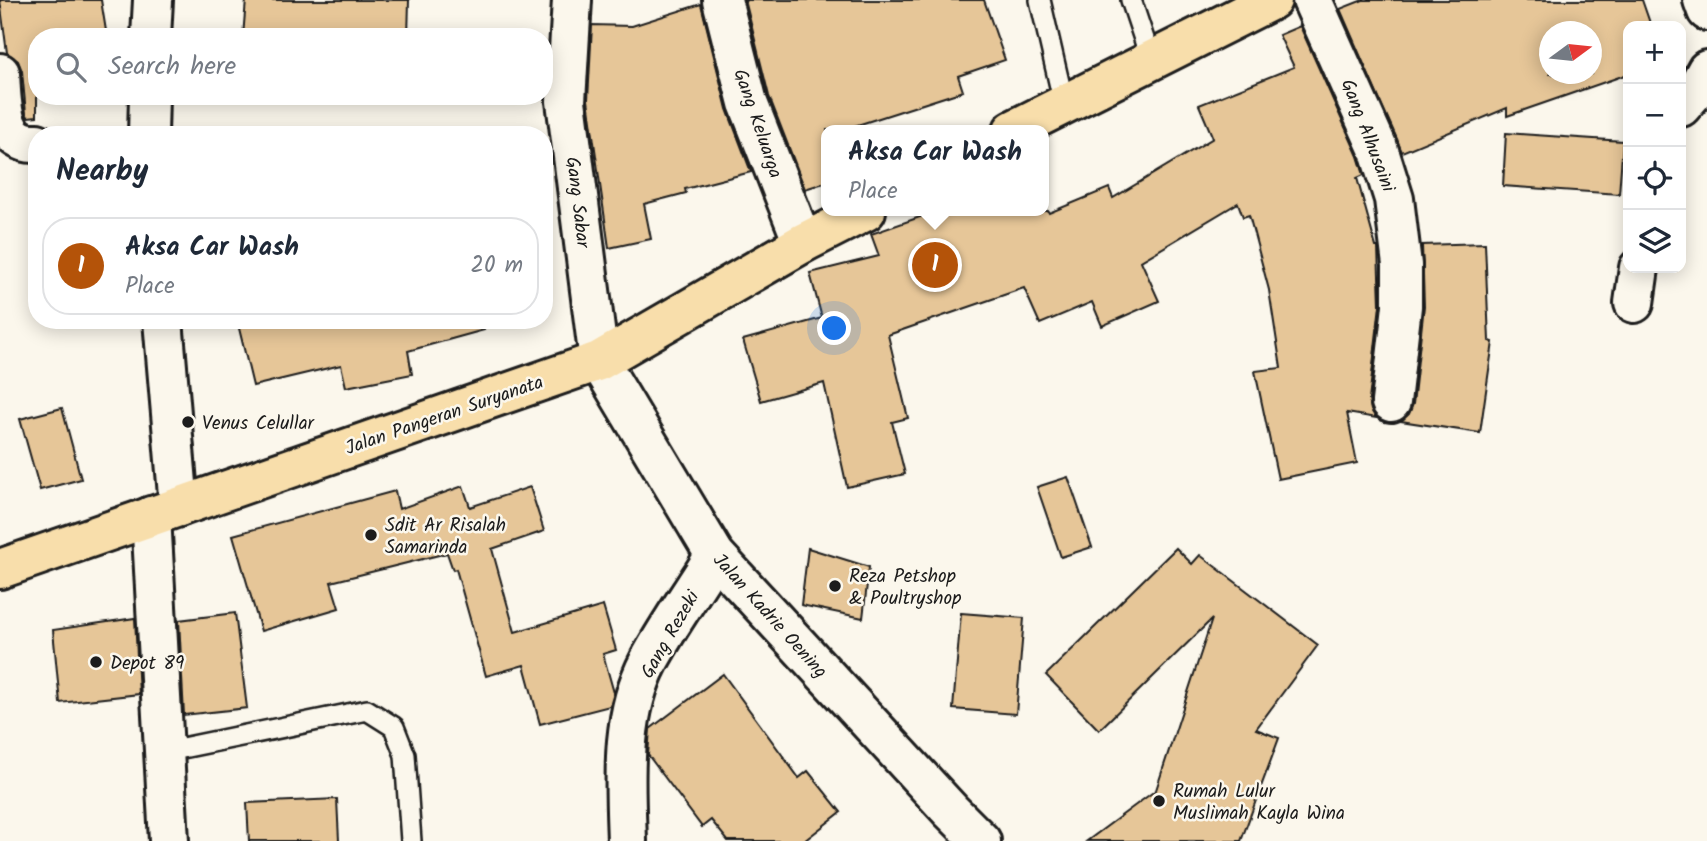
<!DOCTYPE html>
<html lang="en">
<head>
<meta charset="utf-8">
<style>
  body { margin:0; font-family:Kalam,sans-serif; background:#f6f6f7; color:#1f2937 }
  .controls { position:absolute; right:21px; top:21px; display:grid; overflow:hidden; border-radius:14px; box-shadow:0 4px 18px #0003 }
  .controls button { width:63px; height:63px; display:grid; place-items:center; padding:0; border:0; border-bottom:2px solid #e0e1e3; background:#fff; color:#1f2937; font:35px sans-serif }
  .compass { position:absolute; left:1539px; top:21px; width:63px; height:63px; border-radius:50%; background:#fff; box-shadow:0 4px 18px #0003; rotate:75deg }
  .you { position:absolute; left:835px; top:329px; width:24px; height:24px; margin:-18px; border:5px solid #fff; border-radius:50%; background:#1a73e8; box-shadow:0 0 0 10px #1a73e833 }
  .badge { display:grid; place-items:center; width:46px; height:46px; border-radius:50%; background:#b45309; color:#fff; font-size:23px; font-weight:700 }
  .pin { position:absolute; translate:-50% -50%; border:4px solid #fff; box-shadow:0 2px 7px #0006 }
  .popup { position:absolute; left:821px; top:125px; width:228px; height:91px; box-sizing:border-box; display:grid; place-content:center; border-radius:14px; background:#fff; filter:drop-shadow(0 2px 5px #0005); font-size:23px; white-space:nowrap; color:#747a83 }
  .popup b { font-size:26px; color:#1f2937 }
  .popup::after { content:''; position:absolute; left:50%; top:100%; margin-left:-14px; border:14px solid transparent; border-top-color:#fff }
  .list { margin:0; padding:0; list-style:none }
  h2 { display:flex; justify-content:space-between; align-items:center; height:91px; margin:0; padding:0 28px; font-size:30px }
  h2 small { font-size:23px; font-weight:400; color:#747a83 }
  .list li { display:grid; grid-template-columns:46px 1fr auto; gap:21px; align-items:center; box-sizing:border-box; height:98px; margin:0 14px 14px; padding:0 14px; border:2px solid #e0e1e3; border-radius:28px }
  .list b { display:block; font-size:26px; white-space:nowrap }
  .list p { margin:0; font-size:23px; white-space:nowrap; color:#747a83 }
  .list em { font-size:23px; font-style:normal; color:#747a83 }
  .icon { flex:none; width:38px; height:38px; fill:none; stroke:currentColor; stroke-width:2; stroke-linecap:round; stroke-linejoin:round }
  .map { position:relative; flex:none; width:1707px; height:841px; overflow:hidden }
  .search { position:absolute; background:#fff; box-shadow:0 4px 18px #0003; left:28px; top:28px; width:525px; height:77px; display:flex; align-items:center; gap:18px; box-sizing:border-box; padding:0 24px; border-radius:28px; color:#747a83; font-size:26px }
  .panel { position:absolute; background:#fff; box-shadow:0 4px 18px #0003; left:28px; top:126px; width:525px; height:203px; border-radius:28px }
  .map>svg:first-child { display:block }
  .building { fill:#e6c698; stroke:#1c1c1c; stroke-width:2; fill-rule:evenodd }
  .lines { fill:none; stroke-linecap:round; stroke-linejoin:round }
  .lane-casing { stroke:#1c1c1c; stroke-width:24 }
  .street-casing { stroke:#1c1c1c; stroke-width:44 }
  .secondary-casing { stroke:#1c1c1c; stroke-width:44 }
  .primary-casing { stroke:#1c1c1c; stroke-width:44 }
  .lane { stroke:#fbf7ec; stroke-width:19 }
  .street { stroke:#fbf7ec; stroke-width:38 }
  .secondary { stroke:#fbf7ec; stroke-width:38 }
  .primary { stroke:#f8deab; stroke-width:38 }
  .poi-dot { fill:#1c1c1c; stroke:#fbf7ec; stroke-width:2.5 }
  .labels { text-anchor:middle; stroke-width:5; stroke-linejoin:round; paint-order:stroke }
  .street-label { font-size:19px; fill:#1c1c1c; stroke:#fbf7ec }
  .poi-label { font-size:19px; fill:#1c1c1c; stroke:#fbf7ec; text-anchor:start }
</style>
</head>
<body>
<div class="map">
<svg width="1707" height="841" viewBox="0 0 1707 841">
  <rect width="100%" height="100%" fill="#fbf7ec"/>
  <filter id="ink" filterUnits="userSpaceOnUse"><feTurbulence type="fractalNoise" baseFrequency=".0143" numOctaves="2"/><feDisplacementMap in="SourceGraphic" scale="14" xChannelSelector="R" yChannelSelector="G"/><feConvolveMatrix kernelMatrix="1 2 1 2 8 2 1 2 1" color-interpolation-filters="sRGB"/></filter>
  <g filter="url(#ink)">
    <!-- building -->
    <g class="building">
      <path d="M0,0H101L107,37H37V116L28,117L26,113L22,71L18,61L7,53Z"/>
      <path d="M246,0H409L408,37H243Z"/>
      <path d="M745,0H984L1005,60L958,76L963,91L842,130H827V182L805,189L769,96Z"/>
      <path d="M1363,0H1642L1651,26H1628V74L1507,116V108L1402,152L1340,9ZM1550,32H1592V74H1550Z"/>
      <path d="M701,4L727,109L751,172L685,189L686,193L644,204L651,239L609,248L588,100L592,25L632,26Z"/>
      <path d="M1300,26L1358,156L1364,175L1357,178L1376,247H1378L1380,305L1369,400L1371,410L1376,418L1347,413L1357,463L1278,479L1255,371L1281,368L1269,290L1249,215L1243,217L1238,203L1141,261L1159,301L1102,326L1092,302L1040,324L1024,288L888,335L908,418L892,422L905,474L847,487L824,383L761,401L743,340L822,318L810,273L879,256L871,234L937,211H1048L1049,213L1109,188L1113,198L1213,138L1199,105L1294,67L1279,35Z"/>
      <path d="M1506,133L1623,141L1619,194L1503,186Z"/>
      <path d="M1485,243L1489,341L1493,342L1480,433L1401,421L1409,414L1413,404L1424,306L1422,245Z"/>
      <path d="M237,320H482L484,330L408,351L412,374L346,387L341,365L253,386Z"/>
      <path d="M62,408L81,479L40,490L20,419Z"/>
      <path d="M1068,477L1092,547L1061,557L1037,487Z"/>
      <path d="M463,486L470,507L530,487L544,531L492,549L515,632L603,606L616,650L603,654L614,693L610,706L540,724L524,665L486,676L456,569L453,570L447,553L331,582L339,608L261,631L233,535L395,491L399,509Z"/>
      <path d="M808,548L869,567L863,618L801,605Z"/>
      <path d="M1176,548L1192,564L1200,555L1318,645L1256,729L1279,738L1241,841H1087L1156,790L1212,619L1099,730L1046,675Z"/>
      <path d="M235,613L247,708L184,715L179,620Z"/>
      <path d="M961,613L1024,618L1016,714L953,709Z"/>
      <path d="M135,618L139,694L60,703L53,630Z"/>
      <path d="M723,674L799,778L808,771L841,812L804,841H728L711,820L702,827L648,755L650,729Z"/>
      <path d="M337,799L339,841H249L247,803Z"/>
    </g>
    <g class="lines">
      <defs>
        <g id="lane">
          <path d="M1040,0L1064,104"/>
          <path d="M1131,0L1151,60"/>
          <path d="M163,752L367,710L394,727L405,755L411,841"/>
        </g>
        <g id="street">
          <path d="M572,0L566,101L599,361"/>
          <path d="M722,0L748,103L803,243"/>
          <path d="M1312,0L1378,148L1394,199L1402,265V306L1391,402"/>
          <path d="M1703,0L1707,11"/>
          <path d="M151,37L153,0"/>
          <path d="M0,73C2,104 0,145 37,143"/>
          <path d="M1681,107L1696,90L1707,70"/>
          <path d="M148,135L149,96"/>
          <path d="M1634,303L1639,268"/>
          <path d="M163,320L179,507"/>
          <path d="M151,516L169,841"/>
          <path d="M627,841C625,781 620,716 649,661C669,624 694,590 715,555"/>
        </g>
        <path id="secondary" d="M599,361L715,555L951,811L981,841"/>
        <g id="primary">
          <path d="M1013,130L1272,0"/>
          <path d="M0,569L599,361L803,243L866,211"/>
        </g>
      </defs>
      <!-- lane casing -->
      <use href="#lane" class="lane-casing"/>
      <!-- street casing -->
      <use href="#street" class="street-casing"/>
      <!-- secondary casing -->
      <use href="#secondary" class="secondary-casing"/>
      <!-- primary casing -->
      <use href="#primary" class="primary-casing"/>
      <!-- lane -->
      <use href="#lane" class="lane"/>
      <!-- street -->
      <use href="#street" class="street"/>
      <!-- secondary -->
      <use href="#secondary" class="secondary"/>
      <!-- primary -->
      <use href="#primary" class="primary"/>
    </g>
  </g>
  <!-- markers -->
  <g class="poi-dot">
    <circle cx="188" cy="422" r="7"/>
    <circle cx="371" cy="535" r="7"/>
    <circle cx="835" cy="586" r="7"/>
    <circle cx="96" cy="662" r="7"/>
    <circle cx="1159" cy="801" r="7"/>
  </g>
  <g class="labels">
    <!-- street labels -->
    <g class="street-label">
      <text transform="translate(759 123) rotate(71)" y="7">Gang Keluarga</text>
      <text transform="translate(1369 135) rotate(69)" y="7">Gang Alhusaini</text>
      <text transform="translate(579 202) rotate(83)" y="7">Gang Sabar</text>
      <text transform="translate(444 414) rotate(-19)" y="7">Jalan Pangeran Suryanata</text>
      <text transform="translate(771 615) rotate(48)" y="7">Jalan Kadrie Oening</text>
      <text transform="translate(669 634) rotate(-60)" y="7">Gang Rezeki</text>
    </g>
    <!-- poi labels -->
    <g class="poi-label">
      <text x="202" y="429">Venus Celullar</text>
      <text x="385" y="531">Sdit Ar Risalah<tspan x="385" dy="22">Samarinda</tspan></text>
      <text x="849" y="582">Reza Petshop<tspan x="849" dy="22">&amp; Poultryshop</tspan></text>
      <text x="110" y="669">Depot 89</text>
      <text x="1173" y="797">Rumah Lulur<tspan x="1173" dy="22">Muslimah Kayla Wina</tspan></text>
    </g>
  </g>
</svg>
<div class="controls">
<button>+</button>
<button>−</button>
<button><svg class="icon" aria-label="locate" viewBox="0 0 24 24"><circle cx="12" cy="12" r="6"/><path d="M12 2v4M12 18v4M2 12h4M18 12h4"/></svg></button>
<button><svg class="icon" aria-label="layers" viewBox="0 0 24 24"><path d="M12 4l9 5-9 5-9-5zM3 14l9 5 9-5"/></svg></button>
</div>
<svg class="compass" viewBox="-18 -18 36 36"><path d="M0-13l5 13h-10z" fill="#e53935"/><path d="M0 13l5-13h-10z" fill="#747a83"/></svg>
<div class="you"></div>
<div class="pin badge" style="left:935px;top:265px">1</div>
<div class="popup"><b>Aksa Car Wash</b>Place</div>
<div class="search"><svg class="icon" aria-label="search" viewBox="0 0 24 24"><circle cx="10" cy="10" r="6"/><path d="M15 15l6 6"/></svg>Search here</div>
<section class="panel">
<h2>Nearby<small></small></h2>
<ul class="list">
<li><span class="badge">1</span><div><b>Aksa Car Wash</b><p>Place</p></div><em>20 m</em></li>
</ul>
</section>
</div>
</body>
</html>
